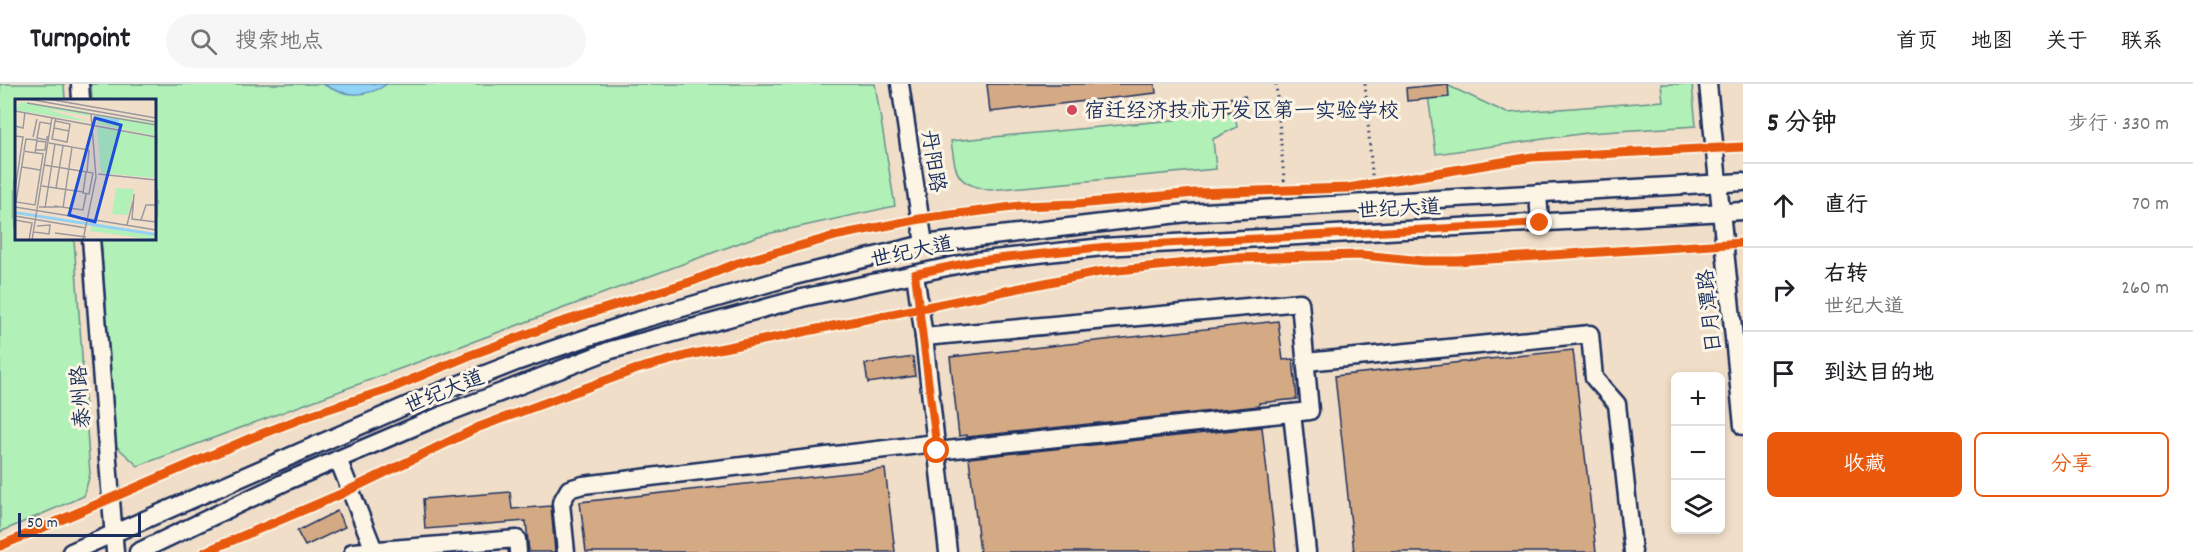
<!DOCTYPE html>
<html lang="zh">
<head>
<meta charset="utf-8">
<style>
  body { margin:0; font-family:Dekko,"LXGW WenKai TC",sans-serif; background:#f6f6f6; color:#202124 }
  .controls { position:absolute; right:18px; bottom:18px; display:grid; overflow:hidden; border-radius:9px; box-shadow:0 3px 9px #0003 }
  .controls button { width:54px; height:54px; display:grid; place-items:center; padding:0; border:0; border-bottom:2px solid #e0e0e0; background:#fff; color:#202124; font:30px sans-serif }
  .scale { position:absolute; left:18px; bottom:15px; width:123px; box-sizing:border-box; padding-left:6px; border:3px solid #1b2f5e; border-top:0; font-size:16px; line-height:21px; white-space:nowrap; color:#1b2f5e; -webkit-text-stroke:4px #fcf5e5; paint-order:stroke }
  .stop { position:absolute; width:18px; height:18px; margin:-14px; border:4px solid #ea580c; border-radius:50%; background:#fff }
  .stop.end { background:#ea580c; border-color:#fff; box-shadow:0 2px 6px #0008 }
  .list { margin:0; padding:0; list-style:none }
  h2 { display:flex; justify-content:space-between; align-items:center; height:78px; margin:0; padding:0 24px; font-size:26px }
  h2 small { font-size:20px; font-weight:400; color:#757577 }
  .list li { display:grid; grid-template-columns:39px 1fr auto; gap:18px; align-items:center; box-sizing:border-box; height:84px; padding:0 24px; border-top:2px solid #e0e0e0 }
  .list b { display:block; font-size:22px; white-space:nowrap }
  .list p { margin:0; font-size:20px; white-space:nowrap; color:#757577 }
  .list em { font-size:20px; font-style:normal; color:#757577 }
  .actions { display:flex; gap:12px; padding:18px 24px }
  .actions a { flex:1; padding:14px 0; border:2px solid #ea580c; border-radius:9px; text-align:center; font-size:21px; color:#ea580c }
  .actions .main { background:#ea580c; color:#fff }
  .icon { flex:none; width:33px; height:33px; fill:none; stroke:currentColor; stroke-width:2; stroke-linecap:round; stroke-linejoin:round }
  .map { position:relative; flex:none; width:1743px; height:468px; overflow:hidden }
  header { display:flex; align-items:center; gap:36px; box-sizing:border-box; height:84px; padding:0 30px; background:#fff; border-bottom:2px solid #e0e0e0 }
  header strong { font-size:28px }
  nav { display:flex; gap:33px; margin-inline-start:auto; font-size:21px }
  .search { width:420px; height:54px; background:#f6f6f6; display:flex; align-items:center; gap:15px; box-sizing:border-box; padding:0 21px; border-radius:33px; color:#757577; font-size:22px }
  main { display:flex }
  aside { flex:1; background:#fff }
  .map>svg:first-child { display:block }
  .green { fill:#b1f0b7; stroke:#66908a; stroke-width:1.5 }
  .water { fill:#92d2f4; stroke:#6291b8; stroke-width:1.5 }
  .building { fill:#d4aa85; stroke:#1b2f5e; stroke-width:1.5 }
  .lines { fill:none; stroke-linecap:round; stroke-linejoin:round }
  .minor-casing { stroke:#1b2f5e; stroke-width:21 }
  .path { stroke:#1b2f5e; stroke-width:3; stroke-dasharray:1.5 4.5; stroke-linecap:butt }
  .minor { stroke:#fcf5e5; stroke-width:16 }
  .cycleway-casing { stroke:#fcf5e5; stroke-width:13 }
  .cycleway { stroke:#e8590c; stroke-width:9 }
  .route { stroke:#ea580c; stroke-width:8 }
  .poi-dot { fill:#d1495b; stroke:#fcf5e5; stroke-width:2 }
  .labels { text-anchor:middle; stroke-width:6; stroke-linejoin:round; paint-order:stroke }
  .poi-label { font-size:21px; fill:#1b2f5e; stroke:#fcf5e5; text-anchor:start }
  .street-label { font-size:21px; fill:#1b2f5e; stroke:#fcf5e5 }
  .inset-river { fill:none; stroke:#92d2f4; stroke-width:3 }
  .inset-road { fill:none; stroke:#9b989e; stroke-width:1.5 }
  .view { fill:#1d4ed8; fill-opacity:0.15; stroke:#1d4ed8; stroke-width:3 }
  .inset-edge { fill:none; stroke:#1b2f5e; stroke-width:3 }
</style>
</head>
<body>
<header>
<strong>Turnpoint</strong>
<div class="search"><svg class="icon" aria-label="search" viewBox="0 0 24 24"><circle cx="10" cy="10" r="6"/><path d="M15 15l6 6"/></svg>搜索地点</div>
<nav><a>首页</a><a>地图</a><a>关于</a><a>联系</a></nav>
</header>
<main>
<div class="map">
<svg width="1743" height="468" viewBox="0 0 1743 468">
  <rect width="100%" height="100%" fill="#f0dec8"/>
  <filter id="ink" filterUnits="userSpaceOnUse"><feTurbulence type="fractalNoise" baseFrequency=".0167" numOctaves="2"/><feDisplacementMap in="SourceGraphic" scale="12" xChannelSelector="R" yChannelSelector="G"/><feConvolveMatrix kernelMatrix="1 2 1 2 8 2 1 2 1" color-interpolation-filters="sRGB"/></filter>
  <g filter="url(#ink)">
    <!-- green -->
    <g class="green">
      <path d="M0,0H64L65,16H16V154L74,155L90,390L84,412L0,448Z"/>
      <path d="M91,0H875L895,122L758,152L138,382L115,361L101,155L154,154V16H92Z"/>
      <path d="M1661,0H1692L1696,42L1587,49L1436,70L1427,4L1449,2L1507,29L1663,17Z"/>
      <path d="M1234,21L1237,43L1213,55L1216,85L990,106C954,100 956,89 951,57L1174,36L1203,24Z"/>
    </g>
    <!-- water -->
    <path class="water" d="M323,0H387C367,14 343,13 323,0Z"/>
    <!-- building -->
    <g class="building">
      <path d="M987,0H1155L1156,9L990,28Z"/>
      <path d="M1448,0L1449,13L1407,17L1406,4Z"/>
      <path d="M1245,12L1247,26L1205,30L1204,17Z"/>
      <path d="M1278,237L1283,276L1293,275L1297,315L1259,319V322L967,353V351L959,352L950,273Z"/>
      <path d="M1573,266L1596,468H1354L1335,292Z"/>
      <path d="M913,273L915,292L868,299L865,280Z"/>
      <path d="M1262,343L1276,468H980L969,374Z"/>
      <path d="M885,385L895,468H586L580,418Z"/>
      <path d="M510,408L512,425L551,422L555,468H529L526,437L425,445L423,415Z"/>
      <path d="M337,427L345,443L305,462L297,447Z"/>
    </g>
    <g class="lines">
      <defs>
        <g id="minor">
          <path d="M80,0L81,16"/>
          <path d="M900,0L924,160"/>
          <path d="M1708,0L1743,342"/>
          <path d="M1538,109L1540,139"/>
          <path d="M91,154L115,468"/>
          <path d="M915,190L924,253"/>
          <path d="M1306,278L1590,250L1594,294L1617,320L1633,468"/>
          <path d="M1292,329L1307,468"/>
          <path d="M937,367L1310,327L1300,218L924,253L948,468"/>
          <path d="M338,375L374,466"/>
          <path d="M71,468L424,314L516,278L633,238L794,192L924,160L1187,129L1743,98"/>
          <path d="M138,468L287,397L442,331L611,266L802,214L975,177L1103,163L1743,127"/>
          <path d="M353,468L517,455L518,468"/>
          <path d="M566,468L561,419L569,405L583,401L936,359"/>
        </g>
      </defs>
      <!-- minor casing -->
      <use href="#minor" class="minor-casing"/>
      <!-- path -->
      <g class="path">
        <path d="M1276,0L1285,107"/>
        <path d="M1365,0L1373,103"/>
      </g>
      <!-- minor -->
      <use href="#minor" class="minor"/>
      <defs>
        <g id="cycleway">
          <path d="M0,462L251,354L313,330L389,305L468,272L555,240L693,197L738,179L839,151L920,135L1020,122L1077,120L1195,109L1348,104L1532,73L1743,63"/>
          <path d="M205,468L341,410L479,343L637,285L689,271L1099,188L1236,174L1362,171L1423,177H1457L1743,159"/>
        </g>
      </defs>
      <!-- cycleway casing -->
      <use href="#cycleway" class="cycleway-casing"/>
      <!-- cycleway -->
      <use href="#cycleway" class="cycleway"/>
    </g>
  </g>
  <g class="lines" filter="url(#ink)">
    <!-- route -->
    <path class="route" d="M937,367L915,190L975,177L1103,163L1540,139"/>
  </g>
  <!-- markers -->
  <circle class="poi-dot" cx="1072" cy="26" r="6"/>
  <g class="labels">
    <!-- poi labels -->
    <g class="poi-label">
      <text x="1084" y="33">宿迁经济技术开发区第一实验学校</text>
    </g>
    <!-- street labels -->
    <g class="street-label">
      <text transform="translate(934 77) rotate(81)" y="7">丹阳路</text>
      <text transform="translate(1399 124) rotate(-3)" y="7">世纪大道</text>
      <text transform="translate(912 167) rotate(-12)" y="7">世纪大道</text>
      <text transform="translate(1709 227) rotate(-96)" y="7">日月潭路</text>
      <text transform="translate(444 307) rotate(-22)" y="7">世纪大道</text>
      <text transform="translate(80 313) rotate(-94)" y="7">泰州路</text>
    </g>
  </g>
  <!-- overview -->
  <g transform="translate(15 15)">
    <rect width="141" height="141" fill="#f0dec8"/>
    <path d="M9,3L73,13L74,17L27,9L75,23L0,11L4,6L23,7L0,6ZM80,15L141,24V37L83,25ZM82,28L141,39V79L86,74ZM101,89L119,90L113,116L97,115ZM76,127L141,137V141L75,132Z" fill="#b1f0b7"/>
    <path d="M0,112L141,134V137L0,115Z" fill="#92d2f4"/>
    <path class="inset-river" d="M81,19L104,22"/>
    <path class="inset-road" d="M13,0L141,23M33,0L141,19M12,4L141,26M0,12L141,38M40,22L39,29L54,32M0,27L8,29L10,13M39,29L37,40L52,43L55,25L40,22L41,19M0,37L8,38L0,91M32,37V41L22,39L25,23L36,25M18,38L22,20M34,44L74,51L72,73M20,51H30L31,43L22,42M9,53L1,103L20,106L28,56M20,54L22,41L11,40L9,52L14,53L29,55M29,66L72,73L78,74L74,95L68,94L71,73M7,68L25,71M83,75L141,81M27,87L68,93M41,89L48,47M119,95L117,120L141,123M39,107L68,111L71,95M0,108L141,131M24,108H43M30,109L40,45M48,109L57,48M0,117L71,129M0,121L17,124L14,141M126,121L131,106H141M112,126L118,102M19,133L34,135L35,126L22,127M40,134L71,138M17,141L37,18M68,141L81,78L76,15"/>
    <path class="view" d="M80,19L106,26L80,123L54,116Z"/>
    <rect width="141" height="141" class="inset-edge"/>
  </g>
</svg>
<div class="controls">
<button>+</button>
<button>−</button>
<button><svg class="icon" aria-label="layers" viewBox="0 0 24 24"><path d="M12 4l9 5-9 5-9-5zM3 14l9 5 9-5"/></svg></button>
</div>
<div class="scale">50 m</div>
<div class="stop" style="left:937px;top:367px"></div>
<div class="stop end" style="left:1540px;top:139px"></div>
</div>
<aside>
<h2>5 分钟<small>步行 · 330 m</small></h2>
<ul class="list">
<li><svg class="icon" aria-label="ahead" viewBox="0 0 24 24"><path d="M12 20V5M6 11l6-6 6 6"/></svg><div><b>直行</b></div><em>70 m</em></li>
<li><svg class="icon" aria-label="right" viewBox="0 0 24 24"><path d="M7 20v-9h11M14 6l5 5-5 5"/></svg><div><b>右转</b><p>世纪大道</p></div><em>260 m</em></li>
<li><svg class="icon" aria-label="arrive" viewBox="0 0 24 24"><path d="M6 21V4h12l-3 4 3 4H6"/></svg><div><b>到达目的地</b></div></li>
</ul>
<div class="actions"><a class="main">收藏</a><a>分享</a></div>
</aside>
</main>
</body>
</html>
